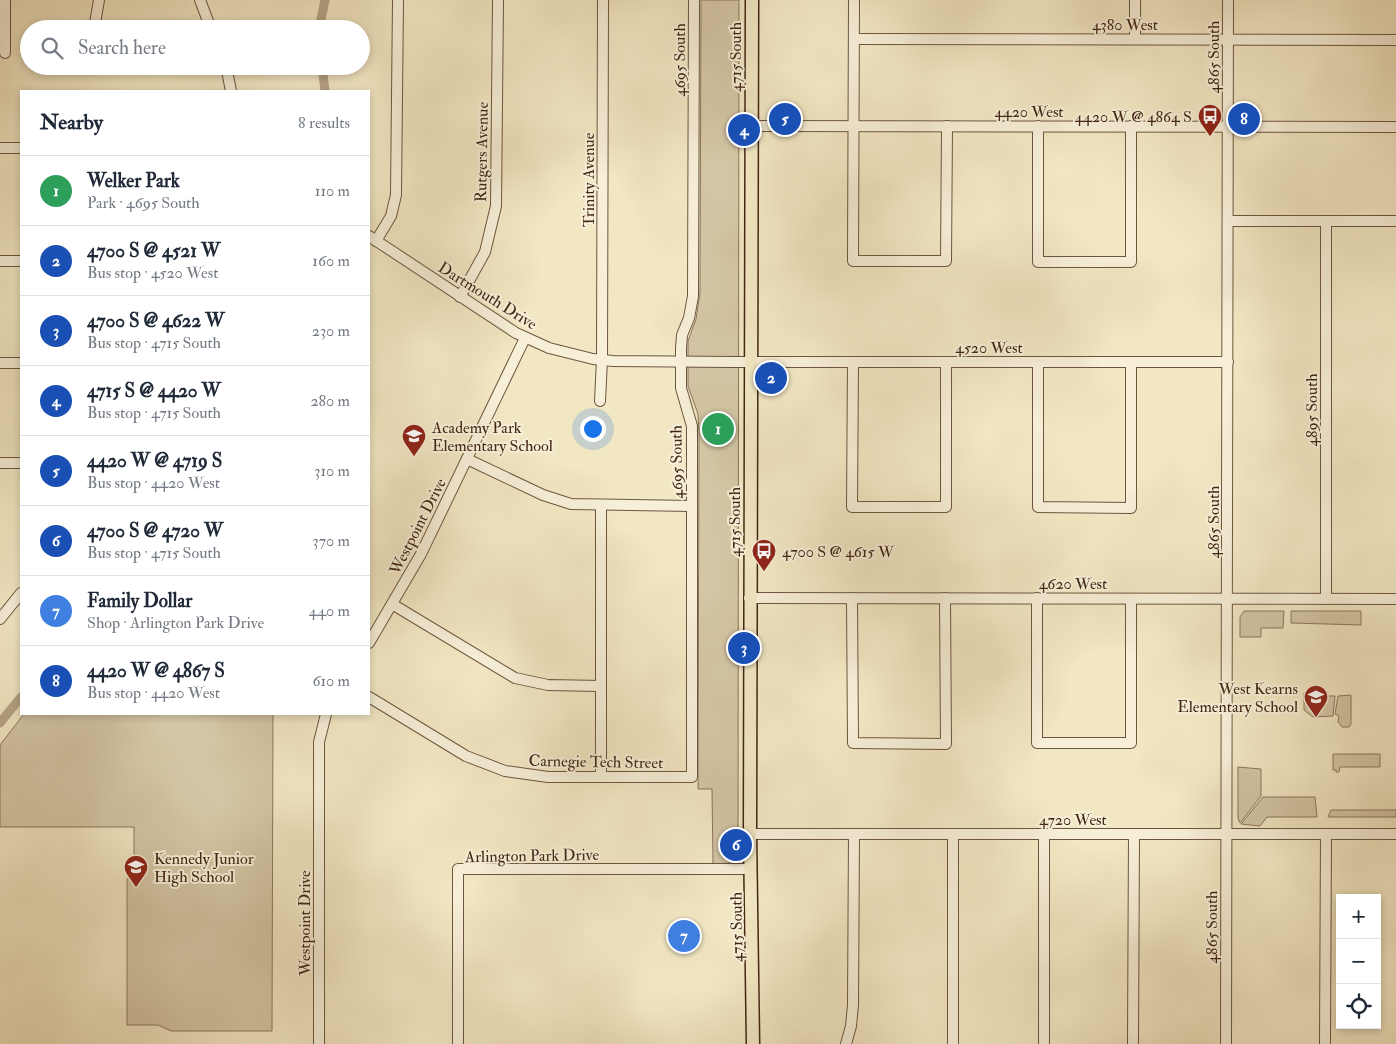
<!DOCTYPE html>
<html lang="en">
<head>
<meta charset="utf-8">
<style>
  body { margin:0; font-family:"IM FELL Double Pica",serif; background:#f2f2f3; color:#1f2937 }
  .controls { position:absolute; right:15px; bottom:15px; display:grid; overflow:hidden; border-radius:0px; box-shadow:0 2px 8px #0003 }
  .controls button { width:45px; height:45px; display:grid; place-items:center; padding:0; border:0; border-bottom:1px solid #e0e1e3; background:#fff; color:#1f2937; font:25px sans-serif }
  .you { position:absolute; left:592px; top:428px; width:18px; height:18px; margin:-12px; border:4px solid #fff; border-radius:50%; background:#1a73e8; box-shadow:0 0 0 8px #1a73e833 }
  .badge { display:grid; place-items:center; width:32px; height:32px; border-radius:50%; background:#7c3aed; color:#fff; font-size:16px; font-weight:700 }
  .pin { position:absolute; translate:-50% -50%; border:2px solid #fff; box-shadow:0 1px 5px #0006 }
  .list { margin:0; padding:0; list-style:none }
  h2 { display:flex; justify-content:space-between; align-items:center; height:65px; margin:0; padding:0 20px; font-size:21px }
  h2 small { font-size:16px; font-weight:400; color:#747a83 }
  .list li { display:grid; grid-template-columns:32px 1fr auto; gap:15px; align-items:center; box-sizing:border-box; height:70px; padding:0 20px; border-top:1px solid #e0e1e3 }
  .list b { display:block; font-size:19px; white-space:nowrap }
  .list p { margin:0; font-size:16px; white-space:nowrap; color:#747a83 }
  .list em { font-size:16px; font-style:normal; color:#747a83 }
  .icon { flex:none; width:28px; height:28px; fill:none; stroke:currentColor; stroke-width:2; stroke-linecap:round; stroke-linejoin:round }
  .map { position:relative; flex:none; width:1396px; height:1044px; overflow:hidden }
  .search { position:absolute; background:#fff; box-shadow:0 2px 8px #0003; left:20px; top:20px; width:350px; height:55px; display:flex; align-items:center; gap:12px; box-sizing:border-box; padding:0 18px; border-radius:28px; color:#747a83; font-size:19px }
  .panel { position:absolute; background:#fff; box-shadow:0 2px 8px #0003; left:20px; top:90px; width:350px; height:625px; border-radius:0px }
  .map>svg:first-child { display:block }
  .green { fill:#d4c6a5; stroke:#8a765c }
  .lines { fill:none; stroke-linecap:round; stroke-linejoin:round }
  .canal { stroke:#b6a587; stroke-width:9 }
  .minor-casing { stroke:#6d563f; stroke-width:12 }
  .major-casing { stroke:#412613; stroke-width:15 }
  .minor { stroke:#f7efd8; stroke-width:10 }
  .major { stroke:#f2e7c3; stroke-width:12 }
  .labels { text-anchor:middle; stroke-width:4; stroke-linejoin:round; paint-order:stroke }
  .street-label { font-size:16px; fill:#412613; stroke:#f7efd8 }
  .poi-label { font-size:16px; fill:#412613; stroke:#f7efd8; text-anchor:start }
</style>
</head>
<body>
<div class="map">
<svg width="1396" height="1044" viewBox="0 0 1396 1044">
  <rect width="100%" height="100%" fill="#f2e7c3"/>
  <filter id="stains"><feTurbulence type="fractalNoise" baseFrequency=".004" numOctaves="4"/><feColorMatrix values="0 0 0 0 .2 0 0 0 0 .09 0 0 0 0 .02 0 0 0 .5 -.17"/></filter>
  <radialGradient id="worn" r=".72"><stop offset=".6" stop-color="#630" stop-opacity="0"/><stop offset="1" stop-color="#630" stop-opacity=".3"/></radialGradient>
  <!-- green -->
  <g class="green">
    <path d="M701,0H739L738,851L735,860L726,864H713L712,789H698L699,433L698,414L688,386V341L696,319L700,293Z"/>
    <path d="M1244,611H1284L1283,628H1261V637H1240V617Z"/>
    <path d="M1291,611H1361V625L1291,623Z"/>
    <path d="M1304,693H1327V696H1335L1333,716L1313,717L1304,710Z"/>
    <path d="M1351,695V724L1349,727H1342L1338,722L1339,716L1335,714L1338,696Z"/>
    <path d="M24,714H273L272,1031H171L158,1025H127V879L134,877V827H0V745Z"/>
    <path d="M1333,754H1380V767H1340L1339,772H1336V770H1333Z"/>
    <path d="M1238,767L1261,769V796L1240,823L1238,818Z"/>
    <path d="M1263,797H1315L1317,817H1267L1260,826L1241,824Z"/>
    <path d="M1331,810H1396V817H1328Z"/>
  </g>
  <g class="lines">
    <!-- canal -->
    <g class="canal">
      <path d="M319,29L325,0"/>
      <path d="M322,66L325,91"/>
      <path d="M0,723L21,697"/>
    </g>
    <defs>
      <g id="minor">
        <path d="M5,0V53"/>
        <path d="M200,0L211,29"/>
        <path d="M854,0L853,261H946L947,126"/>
        <path d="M1135,0V39"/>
        <path d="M94,29L99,0"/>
        <path d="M854,39L1396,40"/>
        <path d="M226,66L231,91"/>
        <path d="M751,126L1396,127"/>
        <path d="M1038,126V262H1131V126"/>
        <path d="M0,148H21"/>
        <path d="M1228,221H1396"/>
        <path d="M369,236L516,333L549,348L593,359L613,361L731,362H1228"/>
        <path d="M376,241L391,216L396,195L398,0"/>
        <path d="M0,261H21"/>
        <path d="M460,297L485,252L496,206L498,0"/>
        <path d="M853,362L852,507H946V362"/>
        <path d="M1038,362V507L1131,508V362"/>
        <path d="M0,363H21"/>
        <path d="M600,401L602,360L603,0"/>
        <path d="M467,459L543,495L571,504L692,506"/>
        <path d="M0,463H21"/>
        <path d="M749,598L1396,599"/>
        <path d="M852,598L853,743L946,744L945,598"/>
        <path d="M1037,598V743H1131V599"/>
        <path d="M1326,599V221"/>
        <path d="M392,604L515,678L548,685L601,686"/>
        <path d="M0,619L21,593"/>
        <path d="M369,643L421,554L525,338"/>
        <path d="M369,697L466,756L505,771L548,777H692V426L681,388V348L682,335L689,318L693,296L694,0"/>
        <path d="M601,777V506"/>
        <path d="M750,834H1396"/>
        <path d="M953,834V1044"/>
        <path d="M319,1044V742L326,714"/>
        <path d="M458,1044V869H750"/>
        <path d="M846,1044L851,1026L853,1005L854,834"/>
        <path d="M1044,1044V834"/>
        <path d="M1133,1044L1134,834"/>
        <path d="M1226,1044L1228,0"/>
        <path d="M1325,1044L1326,834"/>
      </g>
      <path id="major" d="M752,0L750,834L753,1044"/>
    </defs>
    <!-- minor casing -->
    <use href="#minor" class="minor-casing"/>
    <!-- major casing -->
    <use href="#major" class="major-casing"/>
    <!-- minor -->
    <use href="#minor" class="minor"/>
    <!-- major -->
    <use href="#major" class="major"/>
  </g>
  <!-- icons -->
  <defs>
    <symbol id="bus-pin" viewBox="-11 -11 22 30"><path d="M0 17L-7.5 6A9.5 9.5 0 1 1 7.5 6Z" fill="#8f2418" stroke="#f7efd8"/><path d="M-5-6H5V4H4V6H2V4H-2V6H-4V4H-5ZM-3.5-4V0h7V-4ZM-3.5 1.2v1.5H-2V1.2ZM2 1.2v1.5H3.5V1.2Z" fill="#fff"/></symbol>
    <symbol id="school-pin" viewBox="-11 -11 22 30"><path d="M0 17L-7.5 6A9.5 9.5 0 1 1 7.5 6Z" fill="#8f2418" stroke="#f7efd8"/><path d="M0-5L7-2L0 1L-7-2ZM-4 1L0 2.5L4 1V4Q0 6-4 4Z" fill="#fff"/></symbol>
  </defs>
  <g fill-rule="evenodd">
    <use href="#bus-pin" x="1196" y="102" width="28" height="38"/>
    <use href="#school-pin" x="400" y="422" width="28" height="38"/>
    <use href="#bus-pin" x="750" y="537" width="28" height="38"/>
    <use href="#school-pin" x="1302" y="683" width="28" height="38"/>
    <use href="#school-pin" x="122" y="853" width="28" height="38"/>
  </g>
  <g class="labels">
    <!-- street labels -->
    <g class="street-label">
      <text x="1125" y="30">4380 West</text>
      <text transform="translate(735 57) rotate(-90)" y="6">4715 South</text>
      <text transform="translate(1213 57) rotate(-90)" y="6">4865 South</text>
      <text transform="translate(679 60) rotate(-90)" y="6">4695 South</text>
      <text x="1029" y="117">4420 West</text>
      <text transform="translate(481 152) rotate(-89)" y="6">Rutgers Avenue</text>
      <text transform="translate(588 180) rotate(-90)" y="6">Trinity Avenue</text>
      <text transform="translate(488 295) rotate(32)" y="6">Dartmouth Drive</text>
      <text x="989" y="353">4520 West</text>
      <text transform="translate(1311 410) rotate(-90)" y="6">4895 South</text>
      <text transform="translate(676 462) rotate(-91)" y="6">4695 South</text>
      <text transform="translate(734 522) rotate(-90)" y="6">4715 South</text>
      <text transform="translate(1213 522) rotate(-90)" y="6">4865 South</text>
      <text transform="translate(417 526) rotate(-63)" y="6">Westpoint Drive</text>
      <text x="1073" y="589">4620 West</text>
      <text transform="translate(596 761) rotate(1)" y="6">Carnegie Tech Street</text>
      <text x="1073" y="825">4720 West</text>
      <text transform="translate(532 855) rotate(-1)" y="6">Arlington Park Drive</text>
      <text transform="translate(304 923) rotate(-90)" y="6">Westpoint Drive</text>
      <text transform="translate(736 927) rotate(-91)" y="6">4715 South</text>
      <text transform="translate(1211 927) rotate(-90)" y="6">4865 South</text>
    </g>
    <!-- poi labels -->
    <g class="poi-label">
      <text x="1192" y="122" text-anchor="end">4420 W @ 4864 S</text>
      <text x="432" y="433">Academy Park<tspan x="432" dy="18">Elementary School</tspan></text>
      <text x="782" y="557">4700 S @ 4615 W</text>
      <text x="1298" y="694" text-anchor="end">West Kearns<tspan x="1298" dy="18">Elementary School</tspan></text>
      <text x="154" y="864">Kennedy Junior<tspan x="154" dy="18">High School</tspan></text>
    </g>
  </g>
  <rect width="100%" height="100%" filter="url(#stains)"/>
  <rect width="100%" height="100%" fill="url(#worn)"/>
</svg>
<div class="controls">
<button>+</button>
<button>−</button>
<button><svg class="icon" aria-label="locate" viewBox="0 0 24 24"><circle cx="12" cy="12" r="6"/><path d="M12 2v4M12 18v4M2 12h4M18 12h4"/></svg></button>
</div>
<div class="you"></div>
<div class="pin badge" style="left:718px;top:429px;background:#2e9e5b">1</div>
<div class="pin badge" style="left:771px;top:378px;background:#1a4fb4">2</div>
<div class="pin badge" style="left:744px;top:648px;background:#1a4fb4">3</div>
<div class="pin badge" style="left:744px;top:130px;background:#1a4fb4">4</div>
<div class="pin badge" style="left:785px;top:119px;background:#1a4fb4">5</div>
<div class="pin badge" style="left:736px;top:845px;background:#1a4fb4">6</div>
<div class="pin badge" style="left:684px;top:936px;background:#3f7fe0">7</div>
<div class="pin badge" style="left:1244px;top:119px;background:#1a4fb4">8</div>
<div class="search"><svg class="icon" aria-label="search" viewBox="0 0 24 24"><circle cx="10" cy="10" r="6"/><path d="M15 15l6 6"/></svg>Search here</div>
<section class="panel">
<h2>Nearby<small>8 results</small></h2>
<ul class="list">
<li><span class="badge" style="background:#2e9e5b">1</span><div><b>Welker Park</b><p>Park · 4695 South</p></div><em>110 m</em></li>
<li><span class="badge" style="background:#1a4fb4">2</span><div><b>4700 S @ 4521 W</b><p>Bus stop · 4520 West</p></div><em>160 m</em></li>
<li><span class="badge" style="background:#1a4fb4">3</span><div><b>4700 S @ 4622 W</b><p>Bus stop · 4715 South</p></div><em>230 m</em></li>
<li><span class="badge" style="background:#1a4fb4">4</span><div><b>4715 S @ 4420 W</b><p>Bus stop · 4715 South</p></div><em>280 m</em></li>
<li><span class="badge" style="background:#1a4fb4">5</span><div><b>4420 W @ 4719 S</b><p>Bus stop · 4420 West</p></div><em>310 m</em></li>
<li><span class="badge" style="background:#1a4fb4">6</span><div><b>4700 S @ 4720 W</b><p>Bus stop · 4715 South</p></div><em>370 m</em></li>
<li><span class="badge" style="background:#3f7fe0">7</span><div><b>Family Dollar</b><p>Shop · Arlington Park Drive</p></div><em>440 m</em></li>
<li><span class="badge" style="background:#1a4fb4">8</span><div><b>4420 W @ 4867 S</b><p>Bus stop · 4420 West</p></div><em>610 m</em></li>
</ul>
</section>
</div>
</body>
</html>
